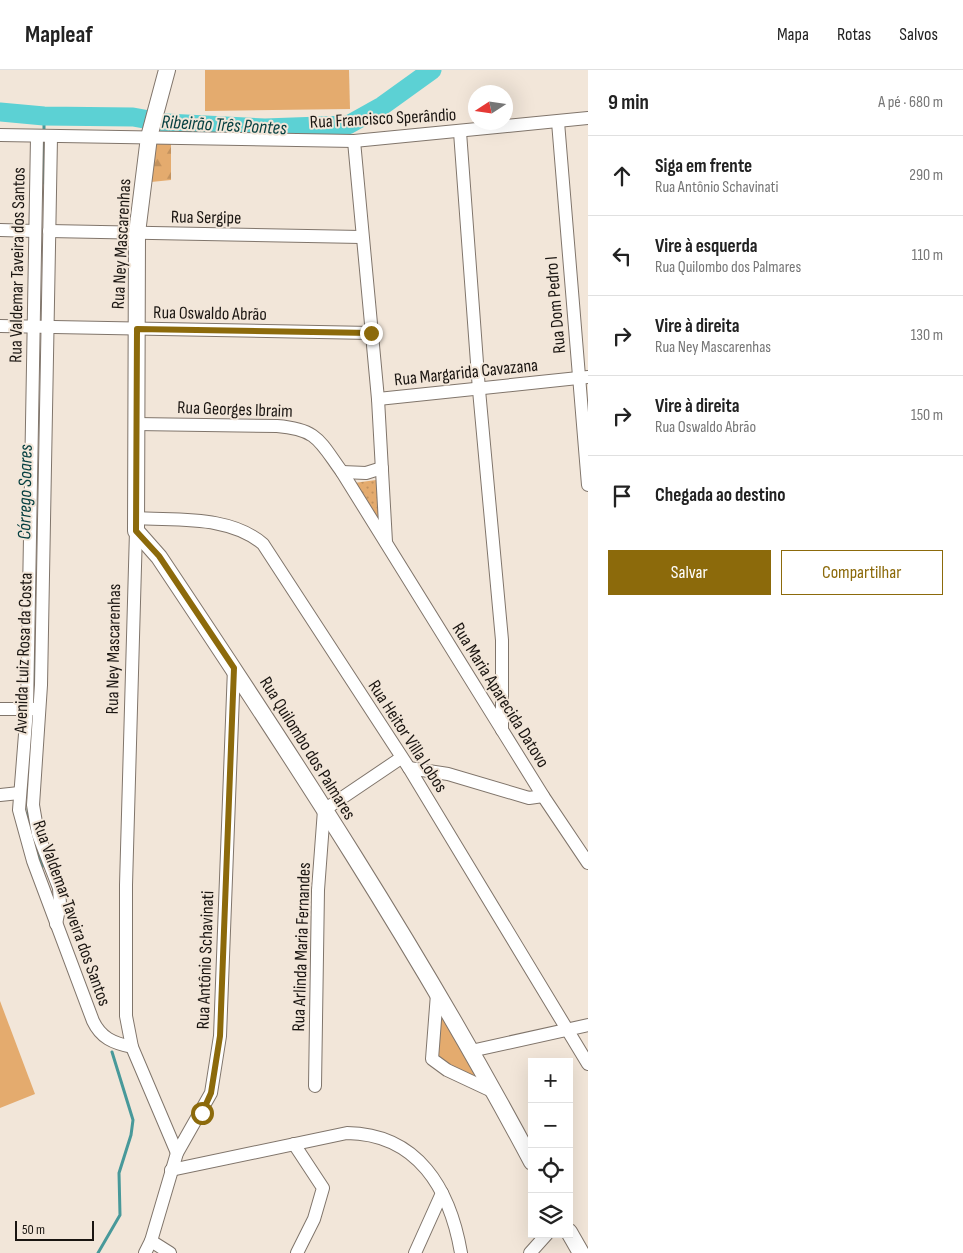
<!DOCTYPE html>
<html lang="pt">
<head>
<meta charset="utf-8">
<style>
  body { margin:0; font-family:"Sofia Sans Condensed",sans-serif; background:#f2f2f2; color:#222 }
  .controls { position:absolute; right:15px; bottom:15px; display:grid; overflow:hidden; border-radius:0px; box-shadow:0 5px 20px #0002 }
  .controls button { width:45px; height:45px; display:grid; place-items:center; padding:0; border:0; border-bottom:1px solid #e0e0e0; background:#fff; color:#222; font:25px sans-serif }
  .compass { position:absolute; left:468px; top:15px; width:45px; height:45px; border-radius:50%; background:#fff; box-shadow:0 5px 20px #0002; rotate:258deg }
  .scale { position:absolute; left:15px; bottom:12px; width:79px; box-sizing:border-box; padding-left:5px; border:2px solid #1a1511; border-top:0; font-size:14px; line-height:18px; white-space:nowrap; color:#1a1511; -webkit-text-stroke:4px #f2e6d9; paint-order:stroke }
  .stop { position:absolute; width:15px; height:15px; margin:-11px; border:4px solid #8c6a0b; border-radius:50%; background:#fff }
  .stop.end { background:#8c6a0b; border-color:#fff; box-shadow:0 1px 5px #0008 }
  .list { margin:0; padding:0; list-style:none }
  h2 { display:flex; justify-content:space-between; align-items:center; height:65px; margin:0; padding:0 20px; font-size:21px }
  h2 small { font-size:16px; font-weight:400; color:#767676 }
  .list li { display:grid; grid-template-columns:32px 1fr auto; gap:15px; align-items:center; box-sizing:border-box; height:80px; padding:0 20px; border-top:1px solid #e0e0e0 }
  .list b { display:block; font-size:19px; white-space:nowrap }
  .list p { margin:0; font-size:16px; white-space:nowrap; color:#767676 }
  .list em { font-size:16px; font-style:normal; color:#767676 }
  .actions { display:flex; gap:10px; padding:15px 20px }
  .actions a { flex:1; padding:11px 0; border:1px solid #8c6a0b; border-radius:0px; text-align:center; font-size:18px; color:#8c6a0b }
  .actions .main { background:#8c6a0b; color:#fff }
  .icon { flex:none; width:28px; height:28px; fill:none; stroke:currentColor; stroke-width:2; stroke-linecap:round; stroke-linejoin:round }
  .map { position:relative; flex:none; width:588px; height:1183px; overflow:hidden }
  header { display:flex; align-items:center; gap:30px; box-sizing:border-box; height:70px; padding:0 25px; background:#fff; border-bottom:1px solid #e0e0e0 }
  header strong { font-size:24px }
  nav { display:flex; gap:28px; margin-inline-start:auto; font-size:18px }
  main { display:flex }
  aside { flex:1; background:#fff }
  .map>svg:first-child { display:block }
  .grass { fill:url(#grass-dots) }
  .forest { fill:url(#forest-firs) }
  .park { fill:#e4ab6e }
  .lines { fill:none; stroke-linecap:round; stroke-linejoin:round }
  .stream { stroke:#48999a; stroke-width:3 }
  .river { stroke:#5cd1d4; stroke-width:19 }
  .minor-casing { stroke:#80756b; stroke-width:14 }
  .tertiary-casing { stroke:#80756b; stroke-width:18 }
  .minor { stroke:#fff; stroke-width:12 }
  .tertiary { stroke:#fff; stroke-width:16 }
  .route { stroke:#8c6a0b; stroke-width:6 }
  .labels { text-anchor:middle; stroke-width:4; stroke-linejoin:round; paint-order:stroke }
  .street-label { font-size:18px; fill:#1a1511; stroke:#f2e6d9 }
  .water-label { font-size:19px; font-style:italic; fill:#074041; stroke:#f2e6d9 }
</style>
</head>
<body>
<header>
<strong>Mapleaf</strong>
<nav><a>Mapa</a><a>Rotas</a><a>Salvos</a></nav>
</header>
<main>
<div class="map">
<svg width="588" height="1183" viewBox="0 0 588 1183">
  <defs>
    <pattern id="grass-dots" width="8" height="8" patternUnits="userSpaceOnUse" patternTransform="scale(1.25)"><rect width="8" height="8" fill="#e4ab6e"/><path d="M2 2h.1M6 6h.1" fill="none" stroke="#c3925e" stroke-width="1.8" stroke-linecap="round"/></pattern>
    <pattern id="forest-firs" width="22" height="20" patternUnits="userSpaceOnUse" patternTransform="scale(1.25)"><rect width="22" height="20" fill="#e4ab6e"/><path d="M5 1l3.5 6h-7zM16 11l3.5 6h-7z" fill="#c3925e"/></pattern>
  </defs>
  <rect width="100%" height="100%" fill="#f2e6d9"/>
  <!-- grass -->
  <path class="grass" d="M376,410L379,450L354,413Z"/>
  <!-- forest -->
  <path class="forest" d="M151,71L171,74V110L151,112Z"/>
  <!-- park -->
  <g class="park">
    <path d="M205,0H349L350,39L205,41Z"/>
    <path d="M0,931L35,1024L0,1038Z"/>
    <path d="M438,940L479,1012L440,991L436,983Z"/>
  </g>
  <g class="lines">
    <!-- stream -->
    <g class="stream">
      <path d="M44,63V46"/>
      <path d="M44,113V70"/>
      <path d="M34,618L36,567"/>
      <path d="M28,739L29,753"/>
      <path d="M34,771L43,796"/>
      <path d="M98,1183L120,1145L119,1103L131,1065L133,1050L112,982"/>
    </g>
    <!-- river -->
    <path class="river" d="M0,42L44,46L133,47L166,53L265,58L348,55L382,36L432,0"/>
    <defs>
      <g id="minor">
        <path d="M558,52L588,415"/>
        <path d="M460,62L479,320L502,570V660"/>
        <path d="M0,65L354,71L588,48"/>
        <path d="M37,67L27,639L19,740L33,791L93,951C101,968 113,973 132,977"/>
        <path d="M51,67L41,615L33,735L38,764L59,818L60,834L56,854"/>
        <path d="M354,71L378,329L386,472"/>
        <path d="M0,160L35,161"/>
        <path d="M49,161L361,167"/>
        <path d="M0,256L371,263"/>
        <path d="M378,329L588,307"/>
        <path d="M136,354L277,356C318,359 320,372 342,402L543,726L588,793"/>
        <path d="M342,402L366,403L382,398"/>
        <path d="M135,448C178,451 229,445 263,474L409,698L588,994"/>
        <path d="M136,461L126,815V946L132,977L177,1083"/>
        <path d="M0,639H35"/>
        <path d="M409,698L448,704L529,728L543,726"/>
        <path d="M0,725L19,723"/>
        <path d="M437,924L432,989L447,1000L494,1022"/>
        <path d="M471,981L588,955"/>
        <path d="M315,1016L318,820L324,740L401,688"/>
        <path d="M294,1074L323,1118L314,1149L297,1183"/>
        <path d="M171,1100L347,1063C418,1064 450,1119 461,1183"/>
        <path d="M151,1171L170,1183"/>
        <path d="M145,1183L151,1171L177,1083L211,1023L220,966L234,598"/>
        <path d="M415,1183L442,1123"/>
        <path d="M530,1183L547,1164"/>
      </g>
      <g id="tertiary">
        <path d="M167,0L149,67L137,163L136,461L159,487C290,683 421,883 532,1092"/>
        <path d="M569,1162L581,1183"/>
      </g>
    </defs>
    <!-- minor casing -->
    <use href="#minor" class="minor-casing"/>
    <!-- tertiary casing -->
    <use href="#tertiary" class="tertiary-casing"/>
    <!-- minor -->
    <use href="#minor" class="minor"/>
    <!-- tertiary -->
    <use href="#tertiary" class="tertiary"/>
  </g>
  <g class="lines">
    <!-- route -->
    <path class="route" d="M202,1043L211,1023L220,966L234,598L159,486L136,461L137,259L371,263"/>
  </g>
  <g class="labels">
    <!-- street labels -->
    <g class="street-label">
      <text transform="translate(383 48) rotate(-3)" y="6">Rua Francisco Sperândio</text>
      <text transform="translate(206 147) rotate(1)" y="6">Rua Sergipe</text>
      <text transform="translate(121 174) rotate(-87)" y="6">Rua Ney Mascarenhas</text>
      <text transform="translate(17 195) rotate(-89)" y="6">Rua Valdemar Taveira dos Santos</text>
      <text transform="translate(555 235) rotate(-95)" y="6">Rua Dom Pedro I</text>
      <text transform="translate(210 243) rotate(1)" y="6">Rua Oswaldo Abrão</text>
      <text transform="translate(466 302) rotate(-6)" y="6">Rua Margarida Cavazana</text>
      <text transform="translate(235 339) rotate(2)" y="6">Rua Georges Ibraim</text>
      <text transform="translate(113 579) rotate(-89)" y="6">Rua Ney Mascarenhas</text>
      <text transform="translate(23 583) rotate(-88)" y="6">Avenida Luiz Rosa da Costa</text>
      <text transform="translate(501 625) rotate(58)" y="6">Rua Maria Aparecida Datovo</text>
      <text transform="translate(408 666) rotate(57)" y="6">Rua Heitor Villa Lobos</text>
      <text transform="translate(308 678) rotate(58)" y="6">Rua Quilombo dos Palmares</text>
      <text transform="translate(72 843) rotate(70)" y="6">Rua Valdemar Taveira dos Santos</text>
      <text transform="translate(301 877) rotate(-88)" y="6">Rua Arlinda Maria Fernandes</text>
      <text transform="translate(205 890) rotate(-88)" y="6">Rua Antônio Schavinati</text>
    </g>
    <!-- water labels -->
    <g class="water-label">
      <text transform="translate(224 54) rotate(3)" y="7">Ribeirão Três Pontes</text>
      <text transform="translate(24 422) rotate(-89)" y="7">Córrego Soares</text>
    </g>
  </g>
</svg>
<div class="controls">
<button>+</button>
<button>−</button>
<button><svg class="icon" aria-label="locate" viewBox="0 0 24 24"><circle cx="12" cy="12" r="6"/><path d="M12 2v4M12 18v4M2 12h4M18 12h4"/></svg></button>
<button><svg class="icon" aria-label="layers" viewBox="0 0 24 24"><path d="M12 4l9 5-9 5-9-5zM3 14l9 5 9-5"/></svg></button>
</div>
<svg class="compass" viewBox="-18 -18 36 36"><path d="M0-13l5 13h-10z" fill="#e53935"/><path d="M0 13l5-13h-10z" fill="#767676"/></svg>
<div class="scale">50 m</div>
<div class="stop" style="left:202px;top:1043px"></div>
<div class="stop end" style="left:371px;top:263px"></div>
</div>
<aside>
<h2>9 min<small>A pé · 680 m</small></h2>
<ul class="list">
<li><svg class="icon" aria-label="ahead" viewBox="0 0 24 24"><path d="M12 20V5M6 11l6-6 6 6"/></svg><div><b>Siga em frente</b><p>Rua Antônio Schavinati</p></div><em>290 m</em></li>
<li><svg class="icon" aria-label="left" viewBox="0 0 24 24"><path d="M17 20v-9H6M10 6l-5 5 5 5"/></svg><div><b>Vire à esquerda</b><p>Rua Quilombo dos Palmares</p></div><em>110 m</em></li>
<li><svg class="icon" aria-label="right" viewBox="0 0 24 24"><path d="M7 20v-9h11M14 6l5 5-5 5"/></svg><div><b>Vire à direita</b><p>Rua Ney Mascarenhas</p></div><em>130 m</em></li>
<li><svg class="icon" aria-label="right" viewBox="0 0 24 24"><path d="M7 20v-9h11M14 6l5 5-5 5"/></svg><div><b>Vire à direita</b><p>Rua Oswaldo Abrão</p></div><em>150 m</em></li>
<li><svg class="icon" aria-label="arrive" viewBox="0 0 24 24"><path d="M6 21V4h12l-3 4 3 4H6"/></svg><div><b>Chegada ao destino</b></div></li>
</ul>
<div class="actions"><a class="main">Salvar</a><a>Compartilhar</a></div>
</aside>
</main>
</body>
</html>
